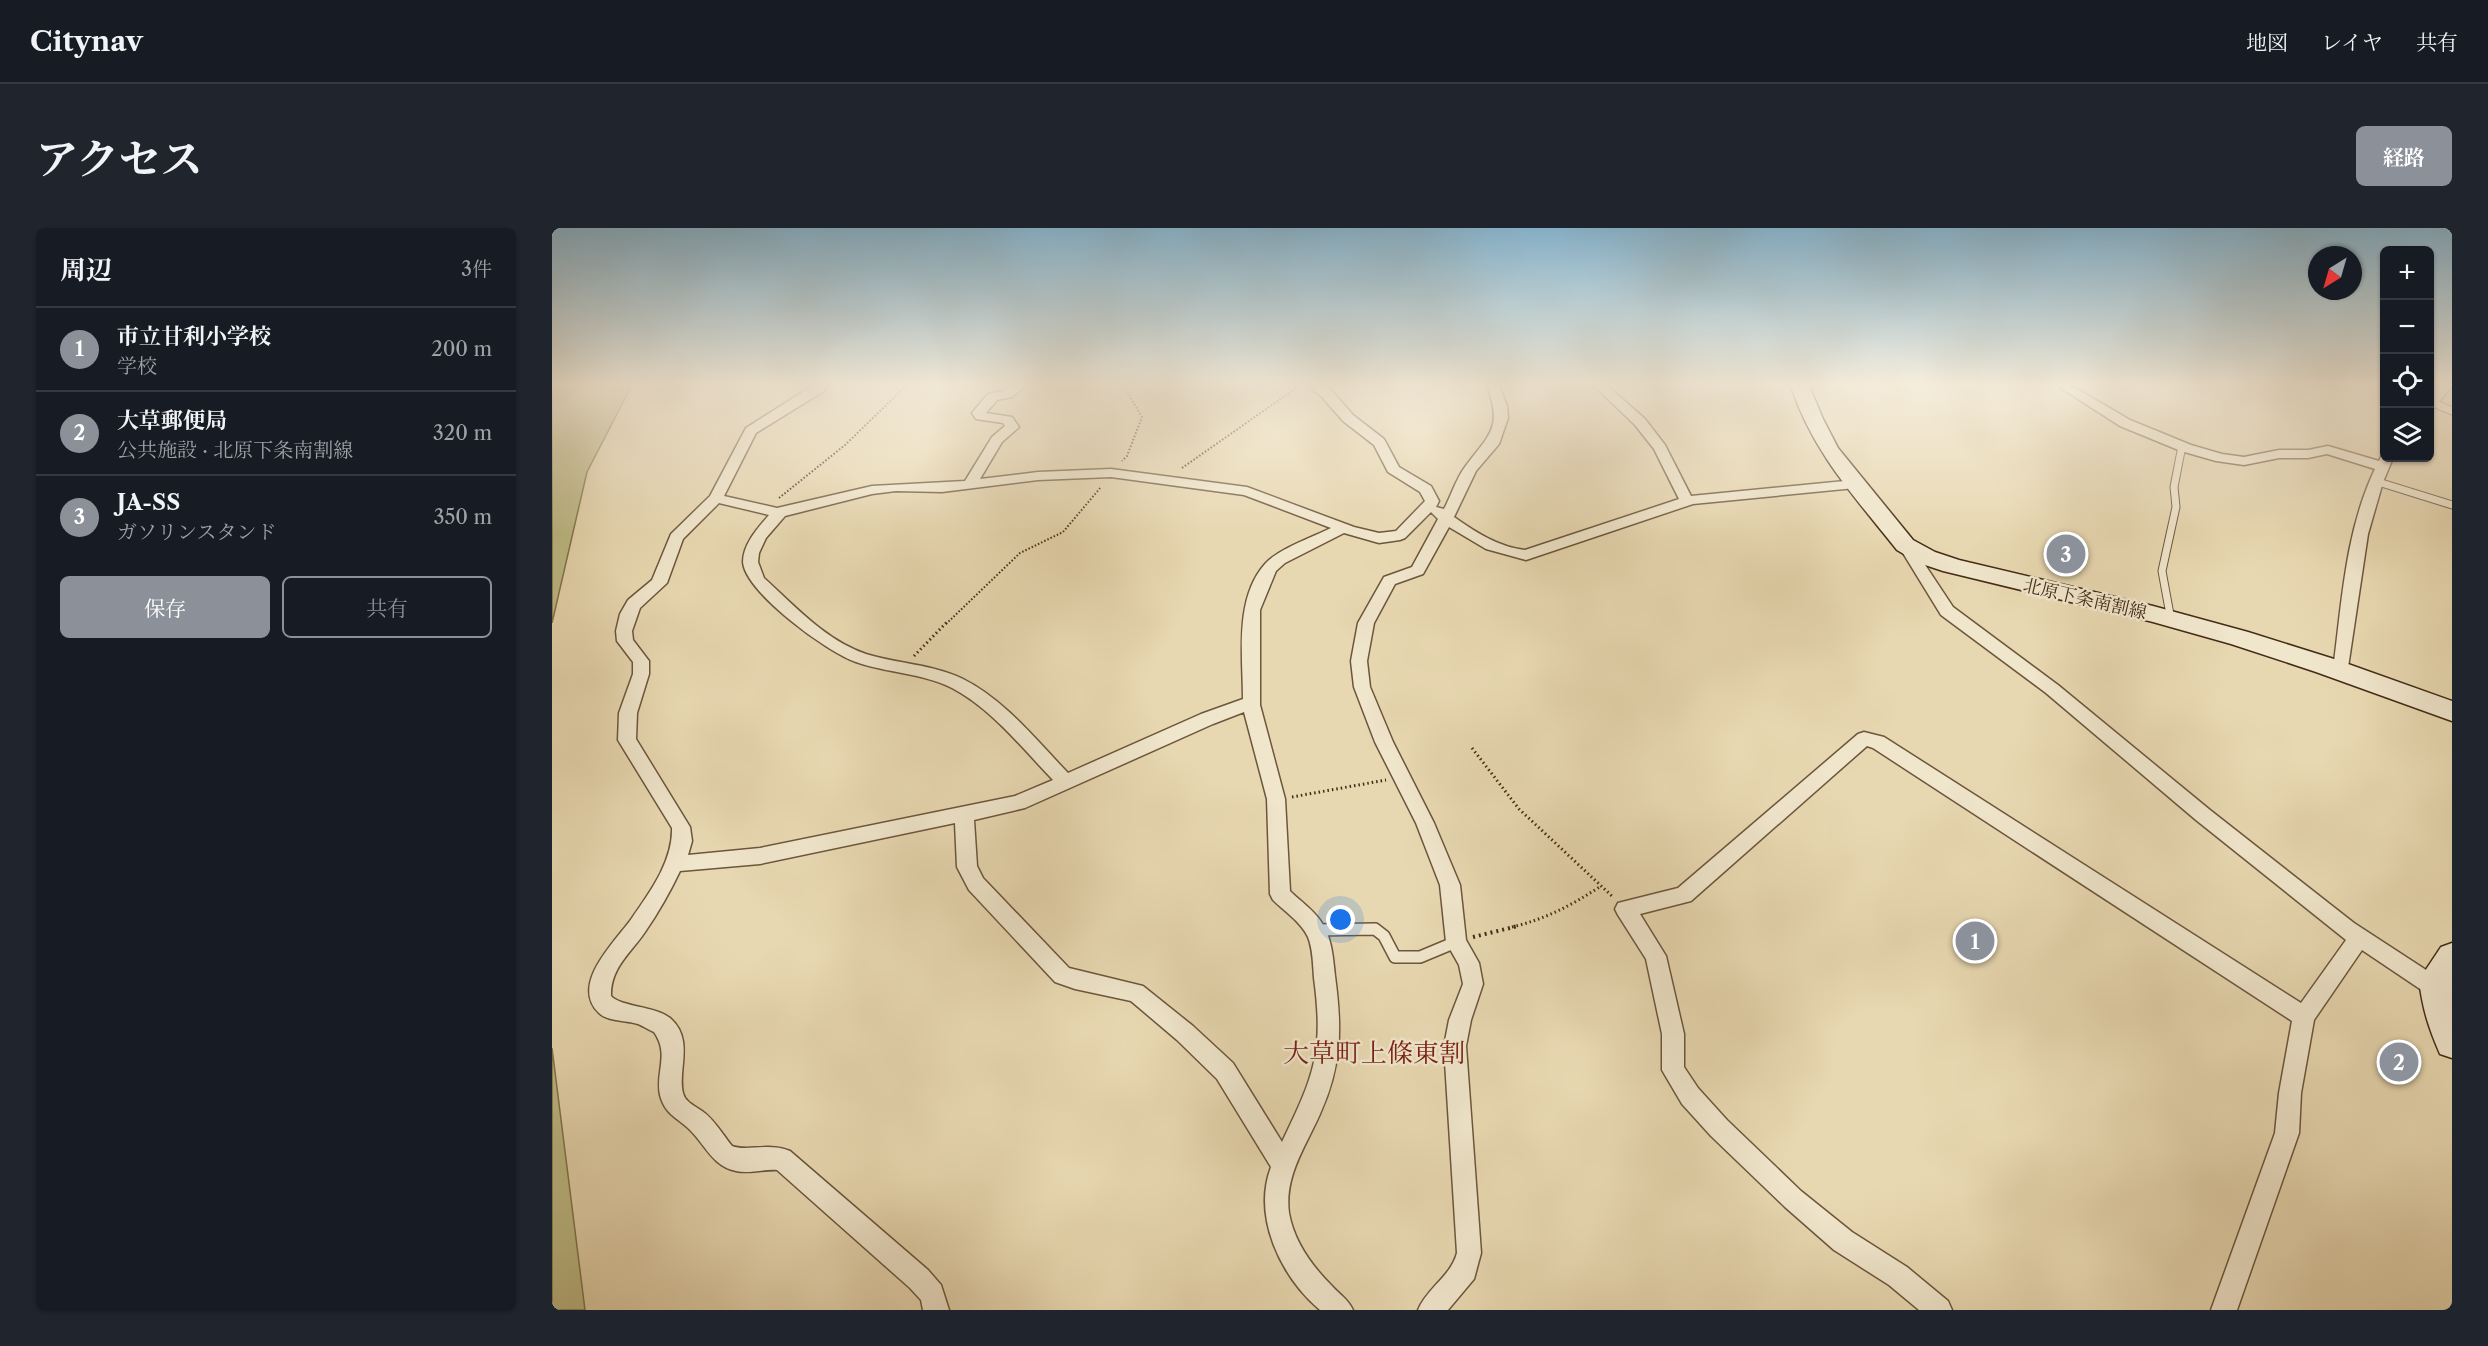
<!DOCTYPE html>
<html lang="ja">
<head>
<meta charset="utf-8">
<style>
  body { margin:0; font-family:"Libre Caslon Text","Noto Serif JP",serif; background:#20242c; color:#f1f3f6 }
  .controls { position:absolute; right:18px; top:18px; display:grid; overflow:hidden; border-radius:9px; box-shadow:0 2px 4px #0004 }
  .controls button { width:54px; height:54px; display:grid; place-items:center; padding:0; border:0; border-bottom:2px solid #363941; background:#171b24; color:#f1f3f6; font:30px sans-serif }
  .compass { position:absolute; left:1756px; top:18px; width:54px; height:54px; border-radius:50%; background:#171b24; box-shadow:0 2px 4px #0004; rotate:217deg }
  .you { position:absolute; left:789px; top:692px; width:21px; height:21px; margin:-15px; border:4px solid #fff; border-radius:50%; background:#1a73e8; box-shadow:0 0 0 9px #1a73e833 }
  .badge { display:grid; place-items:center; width:39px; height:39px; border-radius:50%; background:#8c9099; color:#fff; font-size:20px; font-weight:700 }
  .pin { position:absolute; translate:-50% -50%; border:3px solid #fff; box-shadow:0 2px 6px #0006 }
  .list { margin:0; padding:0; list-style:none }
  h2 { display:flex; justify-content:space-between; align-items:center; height:78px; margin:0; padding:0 24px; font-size:26px }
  h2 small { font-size:20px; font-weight:400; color:#9ea1a6 }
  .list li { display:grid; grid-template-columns:39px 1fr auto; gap:18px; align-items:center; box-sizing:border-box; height:84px; padding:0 24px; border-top:2px solid #363941 }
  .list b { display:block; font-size:22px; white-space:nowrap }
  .list p { margin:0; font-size:20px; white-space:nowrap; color:#9ea1a6 }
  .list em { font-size:20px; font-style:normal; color:#9ea1a6 }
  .actions { display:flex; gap:12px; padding:18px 24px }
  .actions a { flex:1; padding:14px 0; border:2px solid #8c9099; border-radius:9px; text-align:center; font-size:21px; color:#8c9099 }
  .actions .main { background:#8c9099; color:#fff }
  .icon { flex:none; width:33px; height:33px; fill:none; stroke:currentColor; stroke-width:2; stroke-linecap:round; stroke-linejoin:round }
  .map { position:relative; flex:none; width:1900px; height:1082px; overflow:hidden; border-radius:9px }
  header { display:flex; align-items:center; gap:36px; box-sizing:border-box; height:84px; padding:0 30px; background:#171b24; border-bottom:2px solid #363941 }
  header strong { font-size:28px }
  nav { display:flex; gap:33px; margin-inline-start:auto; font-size:21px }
  .intro { display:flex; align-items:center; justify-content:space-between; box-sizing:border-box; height:144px; padding:0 36px }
  h1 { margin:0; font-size:42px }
  .button { padding:15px 27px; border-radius:9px; background:#8c9099; color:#fff; font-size:21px; font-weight:700 }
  main { display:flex; gap:36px; padding:0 36px }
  aside { flex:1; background:#171b24; border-radius:9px; box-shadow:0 2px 4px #0004 }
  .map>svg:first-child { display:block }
  .green { fill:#bebc86; stroke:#80744e; stroke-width:1.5 }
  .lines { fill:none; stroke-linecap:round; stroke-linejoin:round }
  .service-far1-casing { stroke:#6c563c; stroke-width:9 }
  .service-casing { stroke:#6c563c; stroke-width:14 }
  .minor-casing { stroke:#6c563c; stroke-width:3 }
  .secondary-casing { stroke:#432b15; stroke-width:3 }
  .path-far2 { stroke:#432b15; stroke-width:2; stroke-dasharray:1.5 2; stroke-linecap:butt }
  .path-far1 { stroke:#432b15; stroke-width:3; stroke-dasharray:1.5 3; stroke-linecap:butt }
  .path { stroke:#432b15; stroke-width:4; stroke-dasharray:2 4; stroke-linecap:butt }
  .service-far1 { stroke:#f0e6cc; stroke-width:7 }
  .service { stroke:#f0e6cc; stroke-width:11 }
  .minor { fill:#f0e6cc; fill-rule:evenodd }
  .secondary { fill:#f0e6cc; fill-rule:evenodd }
  .labels { text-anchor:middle; stroke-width:5; stroke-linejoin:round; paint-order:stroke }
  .street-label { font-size:18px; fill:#432b15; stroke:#f0e6cc }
  .near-quarter-label { font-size:26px; fill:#7a1f14; stroke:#f0e6cc }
</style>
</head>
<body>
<header>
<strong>Citynav</strong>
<nav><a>地図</a><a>レイヤ</a><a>共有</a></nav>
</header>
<div class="intro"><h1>アクセス</h1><a class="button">経路</a></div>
<main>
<aside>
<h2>周辺<small>3件</small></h2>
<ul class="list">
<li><span class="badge">1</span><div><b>市立甘利小学校</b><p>学校</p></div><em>200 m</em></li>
<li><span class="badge">2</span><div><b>大草郵便局</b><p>公共施設 · 北原下条南割線</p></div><em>320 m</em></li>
<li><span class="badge">3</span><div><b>JA-SS</b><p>ガソリンスタンド</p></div><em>350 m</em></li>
</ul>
<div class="actions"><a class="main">保存</a><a>共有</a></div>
</aside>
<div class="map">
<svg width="1900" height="1082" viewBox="0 0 1900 1082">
  <rect width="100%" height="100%" fill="#e8d8b1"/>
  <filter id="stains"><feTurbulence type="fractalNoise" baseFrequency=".00333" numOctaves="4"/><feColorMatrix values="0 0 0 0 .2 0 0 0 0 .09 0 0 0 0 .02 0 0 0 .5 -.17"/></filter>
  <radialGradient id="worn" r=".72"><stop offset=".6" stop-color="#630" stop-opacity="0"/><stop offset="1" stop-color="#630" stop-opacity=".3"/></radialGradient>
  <!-- green -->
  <g class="green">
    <path d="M0,155H81L35,244L0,395Z"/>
    <path d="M0,820L33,1082H0Z"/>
  </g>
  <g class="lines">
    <defs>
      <g id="service-far1">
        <path d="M1879,174L1900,183"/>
        <path d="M1823,253L1900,277"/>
        <path d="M1619,392L1610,343L1624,279L1622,259L1630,218"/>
      </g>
      <path id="service" d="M764,702L823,701L832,708L843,729H868L904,714"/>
      <g id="minor">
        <path d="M265,155H277L272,163L204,205L172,268L225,280L320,258L413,253L440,209L453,198L451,195L424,191L420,185L436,166L451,163L463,155H477L460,169L445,172L434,185L460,189L467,199L450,214L428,251L486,244L559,241L695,259L802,299L827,305L844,303L873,273L868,264L836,244L822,217L791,193L770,169L753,155H767L780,163L801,187L832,211L847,239L879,258L887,273L884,279L892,281C899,268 904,251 913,239C939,204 951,200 934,155H946L955,178L956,190L947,216L924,243L902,289C923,304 947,319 973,322L1127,271L1102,221L1083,197L1039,155H1052L1093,191L1113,217L1139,268L1303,252L1310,256L1303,260L1141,276L974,332L934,321L897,299L871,346L843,356L822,395L815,433L818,459L841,514L882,595L908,657L914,712L927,735L931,756L919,792L914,818L929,1025L922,1051L896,1082H866C875,1060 899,1048 905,1025L892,818L897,792L911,756L907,737L894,714L888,657L864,595L823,514L802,459L799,433L806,395L832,349L860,339L886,291L879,284L853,310L848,312L827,315L792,305L733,335L724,343L708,382V477L733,571L738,663C748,673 762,682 770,695C780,711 781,730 783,748C790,800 790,837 768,886C754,918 732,948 737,985C742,1014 760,1038 780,1058C788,1067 796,1071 801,1082H768C729,1049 700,989 719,939L665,851L625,812L579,773L523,761L503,754L417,662L405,639L403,595L208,636L128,643C118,664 106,685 93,704C79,725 58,740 59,768C69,779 103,778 118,790C143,812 125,842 131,865C133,874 143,878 150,883C162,891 171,907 180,918C194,924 217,914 238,923L376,1042L389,1057L397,1082H371L369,1072L358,1060L225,942C212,941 196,946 184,943C160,938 153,916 137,901C124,889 113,886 108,867C103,844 118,827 102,804C97,802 91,798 86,796C74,792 56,794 47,785C17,756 64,713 80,690C98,664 121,633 120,600L66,512L67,485L81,446V434L65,413L64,403L68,386L76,372L100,352L119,306L158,268L194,200ZM559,249L692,267L779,300C761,309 726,321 713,336C682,371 691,429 691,471L649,486L516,545C484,512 453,472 411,451C380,436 346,436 314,426C273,412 243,378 212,350L206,334L207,325L214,310L233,288L320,266L344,263L390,264L486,252ZM167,275L217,287C206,300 191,316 191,334C193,364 276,425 304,434C335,445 370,445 400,460C440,481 470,520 501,552L463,568L208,620L136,627L140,613L138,599L84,511L85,485L97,446V433L81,412L80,403L88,380L115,355L131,311ZM692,484L715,571L718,666L721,672C732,683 749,694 756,709C761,721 761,737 762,750C772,824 762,848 730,914L681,835L641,798L591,758L517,740L431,650L425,638L422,592L473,580L661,496Z"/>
        <path d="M1501,155H1515L1578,192L1639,217L1670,226L1692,229L1727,222H1756L1776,218L1827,233L1830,227H1832V230H1841L1831,254L1816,306L1795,446H1783L1781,442C1790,375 1793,304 1823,241L1775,226L1756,230H1727L1692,237L1664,233L1629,223L1568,198Z"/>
        <path d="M1889,155H1900V158L1883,178L1878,179V168Z"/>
        <path d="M1353,312L1358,314L1401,379L1506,457L1658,582L1802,695L1891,753L1895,760L1891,767L1884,770L1877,767L1810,722L1762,792L1749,865L1747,905L1685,1082H1659L1723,905L1727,865L1740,793L1321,520L1315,518L1139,673L1088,686L1114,728L1132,806V839L1146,860L1175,892L1249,963L1300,1004L1355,1039L1396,1073L1400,1082H1367L1337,1057L1282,1022L1233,979L1159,908L1130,876L1110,842V806L1094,731L1066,687L1063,681L1066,675L1126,660L1306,506L1312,504L1332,509L1749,775L1794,712L1644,592L1494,465L1389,387L1346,317Z"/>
      </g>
      <g id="secondary">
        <path d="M1238,155H1256L1271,191L1286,220L1361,312L1383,324L1407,332L1601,378L1696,404L1782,431L1900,473V493L1764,444L1679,416L1601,394L1391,343L1367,335L1345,322C1302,268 1259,222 1238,155Z"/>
        <path d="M1900,715V830L1888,826C1876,798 1871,782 1867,752L1889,719Z"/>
      </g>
    </defs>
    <!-- service-far1 casing -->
    <use href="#service-far1" class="service-far1-casing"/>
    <!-- service casing -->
    <use href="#service" class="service-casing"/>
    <!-- minor casing -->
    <use href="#minor" class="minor-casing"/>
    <!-- secondary casing -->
    <use href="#secondary" class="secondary-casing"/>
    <!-- path-far2 -->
    <g class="path-far2">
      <path d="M570,155L590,189L575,228L570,233"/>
      <path d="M630,240L747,158"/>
      <path d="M227,270L293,217L357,155"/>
      <path d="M394,396L468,325L511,304L549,259"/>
    </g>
    <!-- path-far1 -->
    <g class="path-far1">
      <path d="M362,428L395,394"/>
      <path d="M920,520L967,581L1061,669"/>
      <path d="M740,569L834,552"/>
      <path d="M960,699C994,691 1020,677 1049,658"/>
    </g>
    <!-- path -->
    <path class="path" d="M921,709L966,698"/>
    <!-- service-far1 -->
    <use href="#service-far1" class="service-far1"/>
    <!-- service -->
    <use href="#service" class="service"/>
    <!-- minor -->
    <use href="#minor" class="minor"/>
    <!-- secondary -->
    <use href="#secondary" class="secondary"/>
  </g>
  <!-- sky -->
  <linearGradient id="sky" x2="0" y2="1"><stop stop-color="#87b6d1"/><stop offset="0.51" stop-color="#f5eddc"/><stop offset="1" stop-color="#f5eddc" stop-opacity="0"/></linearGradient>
  <rect width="1900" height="306" fill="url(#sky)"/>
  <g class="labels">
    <!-- street labels -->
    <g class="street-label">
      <text transform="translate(1533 371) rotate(13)" y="6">北原下条南割線</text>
    </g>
    <!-- near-quarter labels -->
    <g class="near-quarter-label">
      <text x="822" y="834">大草町上條東割</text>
    </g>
  </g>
  <rect width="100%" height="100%" filter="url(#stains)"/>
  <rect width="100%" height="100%" fill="url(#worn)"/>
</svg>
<div class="controls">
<button>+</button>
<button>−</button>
<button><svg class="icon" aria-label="locate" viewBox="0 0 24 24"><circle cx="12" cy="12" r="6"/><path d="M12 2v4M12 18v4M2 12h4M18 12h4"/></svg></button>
<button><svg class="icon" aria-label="layers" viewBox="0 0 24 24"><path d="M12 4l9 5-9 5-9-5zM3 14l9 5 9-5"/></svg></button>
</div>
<svg class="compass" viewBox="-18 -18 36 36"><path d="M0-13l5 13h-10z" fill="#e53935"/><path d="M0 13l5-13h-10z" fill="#9ea1a6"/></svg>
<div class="you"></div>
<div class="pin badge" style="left:1423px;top:713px">1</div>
<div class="pin badge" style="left:1847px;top:834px">2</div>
<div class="pin badge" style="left:1514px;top:326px">3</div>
</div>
</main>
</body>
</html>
